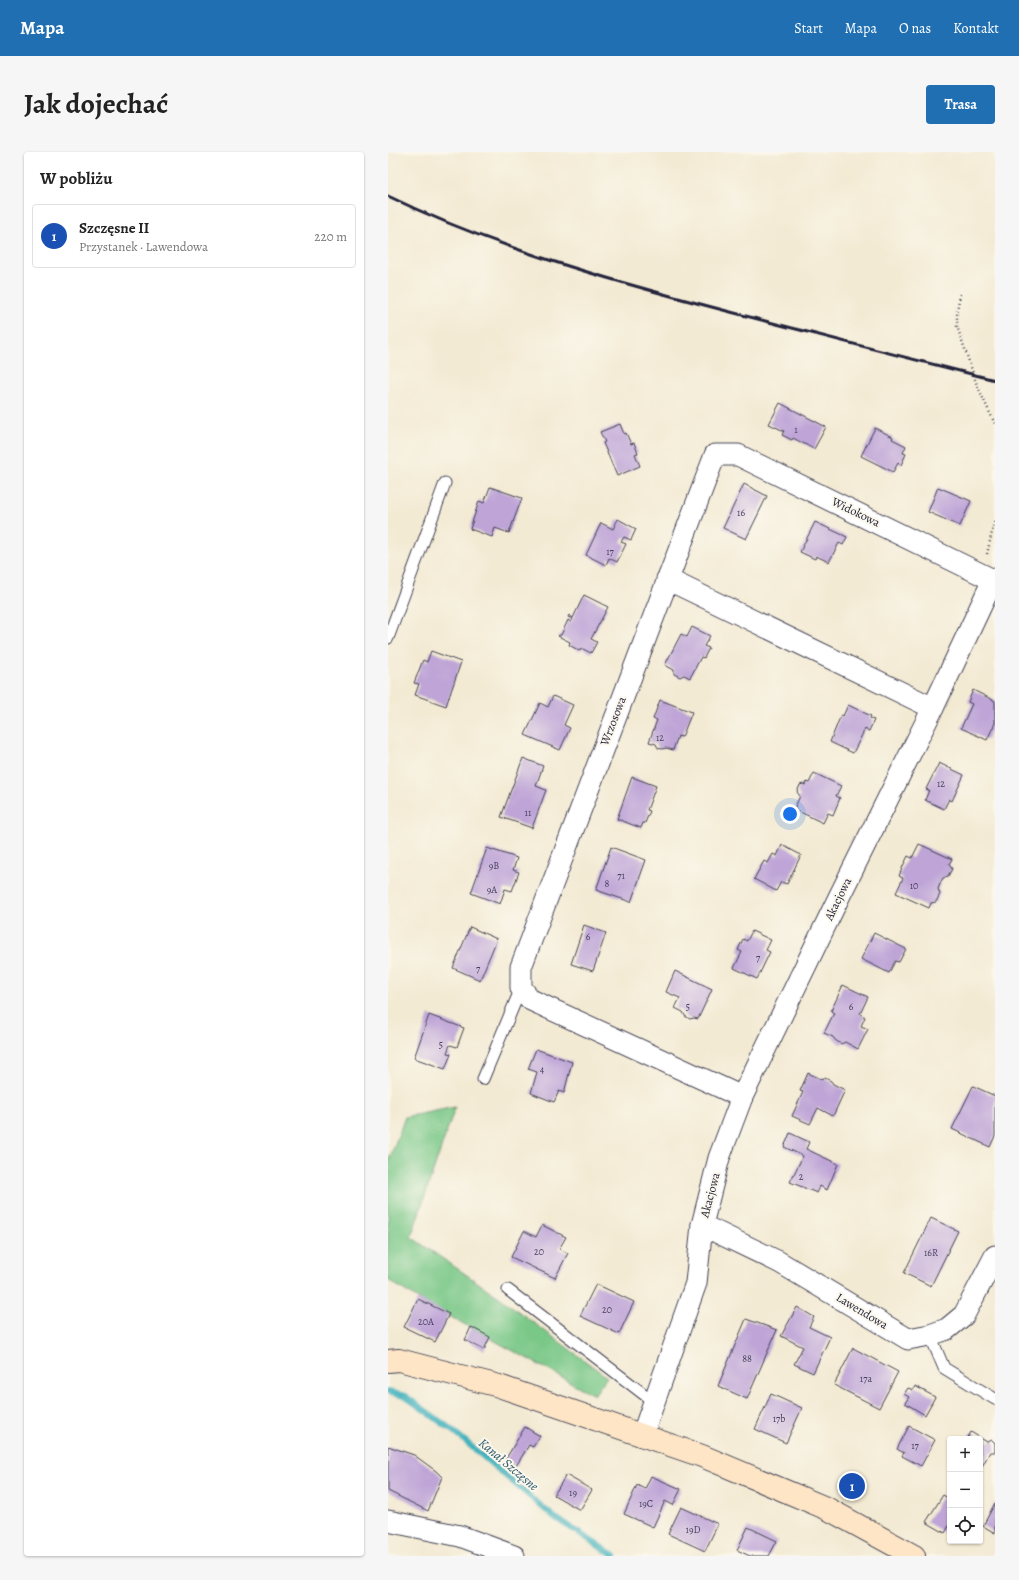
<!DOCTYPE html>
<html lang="pl">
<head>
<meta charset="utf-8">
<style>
  body { margin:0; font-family:Alegreya,serif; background:#f6f6f6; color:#222 }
  .controls { position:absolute; right:12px; bottom:12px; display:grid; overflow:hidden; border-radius:4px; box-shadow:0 1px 3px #0004 }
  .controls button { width:36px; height:36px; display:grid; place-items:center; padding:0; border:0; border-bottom:1px solid #e0e0e0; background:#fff; color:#222; font:20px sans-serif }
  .you { position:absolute; left:402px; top:662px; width:14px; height:14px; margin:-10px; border:3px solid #fff; border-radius:50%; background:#1a73e8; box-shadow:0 0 0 6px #1a73e833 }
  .badge { display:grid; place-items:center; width:26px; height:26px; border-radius:50%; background:#1f6fb2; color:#fff; font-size:13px; font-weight:700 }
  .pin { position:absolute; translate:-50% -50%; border:2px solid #fff; box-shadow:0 1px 4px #0006 }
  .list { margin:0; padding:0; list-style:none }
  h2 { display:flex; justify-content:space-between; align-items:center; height:52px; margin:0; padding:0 16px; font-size:17px }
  h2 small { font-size:13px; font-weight:400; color:#767676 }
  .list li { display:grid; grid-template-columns:26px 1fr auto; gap:12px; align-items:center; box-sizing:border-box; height:64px; margin:0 8px 8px; padding:0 8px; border:1px solid #e0e0e0; border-radius:4px }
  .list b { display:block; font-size:15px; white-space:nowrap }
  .list p { margin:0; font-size:13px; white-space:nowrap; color:#767676 }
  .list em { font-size:13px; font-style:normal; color:#767676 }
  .icon { flex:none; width:22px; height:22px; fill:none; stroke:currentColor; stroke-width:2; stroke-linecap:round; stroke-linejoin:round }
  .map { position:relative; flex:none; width:607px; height:1404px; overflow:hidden; border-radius:4px }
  header { display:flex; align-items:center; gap:24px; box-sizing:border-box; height:56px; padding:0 20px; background:#1f6fb2; color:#fff }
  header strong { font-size:19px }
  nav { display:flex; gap:22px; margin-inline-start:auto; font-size:14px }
  .intro { display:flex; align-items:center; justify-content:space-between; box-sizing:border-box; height:96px; padding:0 24px }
  h1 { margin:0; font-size:28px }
  .button { padding:10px 18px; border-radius:4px; background:#1f6fb2; color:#fff; font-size:14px; font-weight:700 }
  main { display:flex; gap:24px; padding:0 24px }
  aside { flex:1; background:#fff; border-radius:4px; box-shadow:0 1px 3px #0004 }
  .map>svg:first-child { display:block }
  .green { fill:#7ac888; stroke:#4e7562 }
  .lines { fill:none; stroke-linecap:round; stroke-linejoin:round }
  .stream { stroke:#43b2bd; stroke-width:6 }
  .building { fill:#bea4d7 }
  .lane-casing { stroke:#414052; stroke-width:13 }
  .street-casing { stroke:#414052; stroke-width:23 }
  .secondary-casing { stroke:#414052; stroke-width:24 }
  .path { stroke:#414052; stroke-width:2.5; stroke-dasharray:1 3; stroke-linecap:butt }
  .lane { stroke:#fff; stroke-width:11 }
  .street { stroke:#fff; stroke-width:21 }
  .secondary { stroke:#fde5c5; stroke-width:22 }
  .rail { stroke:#22223b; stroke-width:3 }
  .labels { text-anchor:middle; stroke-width:4; stroke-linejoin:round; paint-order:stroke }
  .number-label { font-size:10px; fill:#494262 }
  .street-label { font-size:12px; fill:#22223b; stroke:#fbf7ec }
  .water-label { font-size:13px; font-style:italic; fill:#2f5c6f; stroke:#fbf7ec }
</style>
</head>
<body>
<header>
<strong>Mapa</strong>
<nav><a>Start</a><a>Mapa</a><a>O nas</a><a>Kontakt</a></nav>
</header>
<div class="intro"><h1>Jak dojechać</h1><a class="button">Trasa</a></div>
<main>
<aside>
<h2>W pobliżu<small></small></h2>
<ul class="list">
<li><span class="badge" style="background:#1a4fb4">1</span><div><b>Szczęsne II</b><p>Przystanek · Lawendowa</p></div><em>220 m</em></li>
</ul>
</aside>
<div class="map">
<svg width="607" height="1404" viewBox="0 0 607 1404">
  <rect width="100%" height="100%" fill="#fbf7ec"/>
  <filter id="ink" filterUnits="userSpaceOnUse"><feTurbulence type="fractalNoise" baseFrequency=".025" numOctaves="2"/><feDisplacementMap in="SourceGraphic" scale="8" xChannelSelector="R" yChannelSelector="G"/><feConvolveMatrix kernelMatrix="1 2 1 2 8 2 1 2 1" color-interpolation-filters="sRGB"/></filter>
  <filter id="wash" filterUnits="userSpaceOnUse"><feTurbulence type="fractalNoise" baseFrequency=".012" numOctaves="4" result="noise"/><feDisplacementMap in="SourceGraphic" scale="16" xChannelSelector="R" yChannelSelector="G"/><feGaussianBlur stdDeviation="0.9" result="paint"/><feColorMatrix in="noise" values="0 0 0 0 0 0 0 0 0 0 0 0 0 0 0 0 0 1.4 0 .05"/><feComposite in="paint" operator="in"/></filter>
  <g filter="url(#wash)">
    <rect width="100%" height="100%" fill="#f3ead3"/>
    <!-- green -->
    <path class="green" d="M67,955L23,1085L111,1145L219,1225L206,1243L30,1147L0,1128V1011L17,965Z"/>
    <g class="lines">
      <!-- stream -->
      <path class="stream" d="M0,1240L17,1244L64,1278L166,1365L227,1404"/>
    </g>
    <g id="blocks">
      <!-- building -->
      <g class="building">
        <path d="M392,251L438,275L426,297L405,286L404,288L394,283L396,279L381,272Z"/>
        <path d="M232,272L236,282L238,281L243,292L246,291L250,301L247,302L252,314L229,324L215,291L217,290L212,280Z"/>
        <path d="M487,276L505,285L504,287L518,294L515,301L518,302L513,313L510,311L505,320L473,304Z"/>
        <path d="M356,332L379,344L358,387L335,376Z"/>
        <path d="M102,335L134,346L121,381L107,376L104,385L82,377L91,349L96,351Z"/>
        <path d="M550,335L583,349L572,374L540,360Z"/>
        <path d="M230,367L248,377L243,388L236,385L233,390L238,392L229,410L221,406L218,413L198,403L213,371L225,377Z"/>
        <path d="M427,370L459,385L455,393L451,391L441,410L428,404L427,407L412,400Z"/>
        <path d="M196,443L220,455L203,487L209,490L203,501L193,496L192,499L181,493L182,490L170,484L171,483H173L180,468L183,470L185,467L180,465L181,463L185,466Z"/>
        <path d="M304,475L322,484L316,494L321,496L316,506L313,505L302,526L296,523L292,525L286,522V518L277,513L293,482L299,485Z"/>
        <path d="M43,499L73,510L58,554L27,543L31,532L26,531L35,508L39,510Z"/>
        <path d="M585,538L607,549V571L599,588L573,576L584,552L580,550Z"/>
        <path d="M165,544L185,553L176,573L182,576L172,598L137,583L152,551L160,555Z"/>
        <path d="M272,548L304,560L294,585L290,584L285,598L278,596L274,597L270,596L268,592L261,590L269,568L265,567Z"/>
        <path d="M460,553L483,564L482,566L486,568L481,579L477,577L465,601L442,590L453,563L455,564Z"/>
        <path d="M135,606L155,614L148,634L158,638L144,676L113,665Z"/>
        <path d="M551,611L576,623L564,649L561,647L556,657L537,648L541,638L538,637Z"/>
        <path d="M426,621L453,634L448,644L452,646L445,663L440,661L435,671L406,657L412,644L409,640L412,633L415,632L417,633L418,630L421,631Z"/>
        <path d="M244,625L268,634L259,658L262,659L257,671H255L253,676L229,667Z"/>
        <path d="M531,692L564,707L561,712L564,717L560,724L555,726L552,732L550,737L552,742L548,750L543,751L541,756L508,741L515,726L511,724L515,714L520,704L524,706Z"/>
        <path d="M394,693L413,703L399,732L393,730L388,739L366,727L376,709L380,711L385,702L389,704Z"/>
        <path d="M223,695L258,708L243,750L208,738Z"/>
        <path d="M99,696L129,706L125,718L131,720L124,739L117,737L112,752L83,741Z"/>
        <path d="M196,773L218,781L205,819L183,812Z"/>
        <path d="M82,775L109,787L92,828L65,816Z"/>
        <path d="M364,779L383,788L378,798L382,800L369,827L346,816L354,800L350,798L355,787L359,789Z"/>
        <path d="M486,781L518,797L511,810L507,809L501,821L473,807Z"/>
        <path d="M287,819L324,837L310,867L306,866L302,867L297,864L295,860L287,856L292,846L278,840Z"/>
        <path d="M455,833L480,845L472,862L477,865L473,874L480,877L470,897L457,890L453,892L447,888L445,885L436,881L446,861L443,859Z"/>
        <path d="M41,863L76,876L69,895L62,893L59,901L63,902L57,917L26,906Z"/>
        <path d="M148,897L184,910L176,941L171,939L166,950L143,941L149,920L140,917Z"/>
        <path d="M420,921L433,927L437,926L443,929L445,932L457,938L445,964L430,956L422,972L404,964L415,940L412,939Z"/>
        <path d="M585,934L607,944V984L602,995L564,977Z"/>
        <path d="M402,981L421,990L418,997L450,1012L439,1038L432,1034L429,1041L402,1030L415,1004L396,995Z"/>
        <path d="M543,1066L570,1079L543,1134L516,1121Z"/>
        <path d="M154,1073L178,1085L171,1097L180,1101L167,1126L123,1105L136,1079L148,1085Z"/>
        <path d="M208,1132L246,1150L231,1182L192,1164Z"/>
        <path d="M30,1147L61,1162L47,1190L16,1175Z"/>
        <path d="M409,1155L426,1165L421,1175L442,1185L425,1221L406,1212L415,1195L393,1184Z"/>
        <path d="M358,1167L389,1178L359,1247L330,1234Z"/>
        <path d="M83,1175L102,1185L96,1198L77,1188Z"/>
        <path d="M465,1196L510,1220L491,1256L446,1233Z"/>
        <path d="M527,1234L547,1245L537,1263L517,1251L521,1245L516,1242L520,1236L525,1238Z"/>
        <path d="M383,1242L414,1256L398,1291L367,1277Z"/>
        <path d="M521,1274L547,1288L533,1314L514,1304L516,1301L509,1297Z"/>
        <path d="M137,1275L152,1284L145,1295L141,1293L128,1314L117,1308Z"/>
        <path d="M583,1280L599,1290L604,1288L607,1291V1300H602L592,1318V1287H579Z"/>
        <path d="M0,1294L26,1303L48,1319L54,1325L40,1359L0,1339Z"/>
        <path d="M178,1323L204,1338L192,1358L166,1343Z"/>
        <path d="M263,1324L293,1337L285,1353L277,1349L265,1375L236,1362L249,1333L257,1337Z"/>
        <path d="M555,1343L562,1347V1372L557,1381L538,1370Z"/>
        <path d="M607,1351V1381L595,1374Z"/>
        <path d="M293,1355L330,1372L317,1399L280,1382Z"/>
        <path d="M360,1375L389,1389L381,1404H362L349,1398Z"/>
      </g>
    </g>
  </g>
  <g filter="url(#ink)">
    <use href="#blocks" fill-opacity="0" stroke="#414052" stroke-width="1"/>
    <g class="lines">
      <defs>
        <g id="lane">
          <path d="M0,486L57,331"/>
          <path d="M95,927L133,836"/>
          <path d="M120,1138L266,1250"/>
          <path d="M542,1183L556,1216L607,1247"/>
        </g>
        <g id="street">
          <path d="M279,427L545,556"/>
          <path d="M354,945L143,848L133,836V815L327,303H350L607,429"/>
          <path d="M314,1073L391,1110L520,1187L542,1183L559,1177L576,1163L607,1104"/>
          <path d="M254,1284L308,1131L314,1073L331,1006L354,945L451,745L545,556L605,428"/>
          <path d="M0,1369L72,1384L126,1404"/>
        </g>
        <path id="secondary" d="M0,1209L11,1208L111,1234L314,1304L440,1357L526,1404"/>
      </defs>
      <!-- lane casing -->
      <use href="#lane" class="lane-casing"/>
      <!-- street casing -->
      <use href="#street" class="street-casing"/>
      <!-- secondary casing -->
      <use href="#secondary" class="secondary-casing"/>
      <!-- path -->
      <g class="path">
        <path d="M572,142L569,159V174L589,233L607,272"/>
        <path d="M599,402L607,367"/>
      </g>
      <!-- lane -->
      <use href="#lane" class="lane"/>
      <!-- street -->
      <use href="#street" class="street"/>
      <!-- secondary -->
      <use href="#secondary" class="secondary"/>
      <!-- rail -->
      <path class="rail" d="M0,44C107,96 221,128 335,158C426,182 516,205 607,228"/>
    </g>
  </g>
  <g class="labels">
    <!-- number labels -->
    <g class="number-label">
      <text x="408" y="281">1</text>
      <text x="353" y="364">16</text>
      <text x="222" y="403">17</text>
      <text x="272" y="589">12</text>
      <text x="553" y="635">12</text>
      <text x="140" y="664">11</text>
      <text x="106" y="717">9B</text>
      <text x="233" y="727">71</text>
      <text x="219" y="735">8</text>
      <text x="526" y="737">10</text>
      <text x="104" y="741">9A</text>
      <text x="200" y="788">6</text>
      <text x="370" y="809">7</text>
      <text x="90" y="820">7</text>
      <text x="300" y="858">5</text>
      <text x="463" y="858">6</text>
      <text x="53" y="896">5</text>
      <text x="154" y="921">4</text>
      <text x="413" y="1028">2</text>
      <text x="151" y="1103">20</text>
      <text x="543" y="1104">16R</text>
      <text x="219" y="1161">20</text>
      <text x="38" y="1173">20A</text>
      <text x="359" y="1210">88</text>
      <text x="478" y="1230">17a</text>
      <text x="391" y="1270">17b</text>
      <text x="527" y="1297">17</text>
      <text x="185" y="1344">19</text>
      <text x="258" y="1355">19C</text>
      <text x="305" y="1381">19D</text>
    </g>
    <!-- street labels -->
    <g class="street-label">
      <text transform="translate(468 360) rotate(26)" y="4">Widokowa</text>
      <text transform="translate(225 569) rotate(-69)" y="4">Wrzosowa</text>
      <text transform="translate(450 747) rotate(-64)" y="4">Akacjowa</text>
      <text transform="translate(322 1043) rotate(-75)" y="4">Akacjowa</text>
      <text transform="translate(474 1159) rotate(31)" y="4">Lawendowa</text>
    </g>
    <!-- water labels -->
    <g class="water-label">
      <text transform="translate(121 1312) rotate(40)" y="5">Kanał Szczęsne</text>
    </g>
  </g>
</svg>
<div class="controls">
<button>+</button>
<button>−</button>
<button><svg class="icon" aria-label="locate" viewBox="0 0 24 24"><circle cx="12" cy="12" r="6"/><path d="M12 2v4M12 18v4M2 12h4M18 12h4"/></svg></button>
</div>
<div class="you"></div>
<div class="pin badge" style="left:464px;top:1334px;background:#1a4fb4">1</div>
</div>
</main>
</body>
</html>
